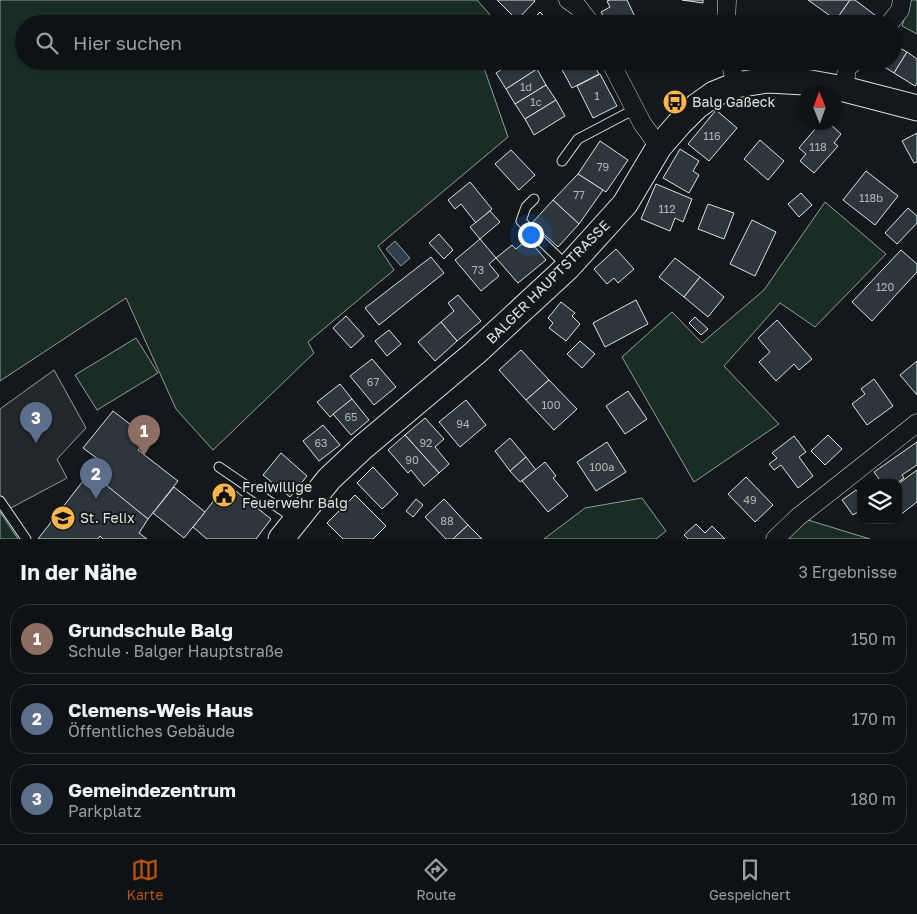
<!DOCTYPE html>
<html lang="de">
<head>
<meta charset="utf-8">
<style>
  body { margin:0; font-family:"Golos Text",sans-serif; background:#1d2022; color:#f1f3f6 }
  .controls { position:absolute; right:15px; bottom:15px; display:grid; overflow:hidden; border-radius:10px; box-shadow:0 1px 4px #0004 }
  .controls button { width:45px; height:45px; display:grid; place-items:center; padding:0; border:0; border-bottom:1px solid #2f3234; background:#0f1215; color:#f1f3f6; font:25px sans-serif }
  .compass { position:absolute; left:797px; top:85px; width:45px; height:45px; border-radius:50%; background:#0f1215; box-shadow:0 1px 4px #0004; rotate:359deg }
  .you { position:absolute; left:530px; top:234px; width:18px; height:18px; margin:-12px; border:4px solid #fff; border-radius:50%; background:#1a73e8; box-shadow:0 0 0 8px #1a73e833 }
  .badge { display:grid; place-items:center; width:32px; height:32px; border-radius:50%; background:#b45309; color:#fff; font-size:16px; font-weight:700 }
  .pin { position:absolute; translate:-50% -41px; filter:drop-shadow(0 1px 2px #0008) }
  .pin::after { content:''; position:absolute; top:26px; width:18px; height:15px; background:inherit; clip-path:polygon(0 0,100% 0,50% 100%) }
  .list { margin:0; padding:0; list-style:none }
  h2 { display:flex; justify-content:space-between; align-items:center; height:65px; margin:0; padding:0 20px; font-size:21px }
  h2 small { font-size:16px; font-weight:400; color:#9b9ea0 }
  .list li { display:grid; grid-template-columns:32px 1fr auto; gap:15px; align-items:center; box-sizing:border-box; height:70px; margin:0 10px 10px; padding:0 10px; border:1px solid #2f3234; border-radius:20px }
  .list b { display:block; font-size:19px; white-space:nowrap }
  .list p { margin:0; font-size:16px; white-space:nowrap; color:#9b9ea0 }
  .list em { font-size:16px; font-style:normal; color:#9b9ea0 }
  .icon { flex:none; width:28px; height:28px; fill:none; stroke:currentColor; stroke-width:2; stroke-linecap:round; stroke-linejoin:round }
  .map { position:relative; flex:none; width:917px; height:539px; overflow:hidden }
  .search { position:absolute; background:#0f1215; box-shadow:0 1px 4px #0004; left:15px; right:15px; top:15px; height:55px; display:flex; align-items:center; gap:12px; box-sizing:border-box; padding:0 18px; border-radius:28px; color:#9b9ea0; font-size:19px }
  .sheet { height:305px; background:#0f1215 }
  nav { display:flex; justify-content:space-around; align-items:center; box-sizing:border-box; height:70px; border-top:1px solid #2f3234; background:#0f1215; font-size:14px; color:#9b9ea0 }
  nav a { display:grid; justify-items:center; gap:2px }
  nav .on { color:#b45309 }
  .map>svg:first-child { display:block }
  .green { fill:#1a2d24; stroke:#939e99 }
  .parking { fill:#24282b; stroke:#939e99 }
  .water { fill:#2f3f4d; stroke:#939e99 }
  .building { fill:#2c363c; stroke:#d8e6dc }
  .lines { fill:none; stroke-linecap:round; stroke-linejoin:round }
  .lane-casing { stroke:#d8e6dc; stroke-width:11 }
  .street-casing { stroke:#d8e6dc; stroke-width:19 }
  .secondary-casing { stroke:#d8e6dc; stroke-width:27 }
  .lane { stroke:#14181c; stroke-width:9 }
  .street { stroke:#14181c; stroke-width:18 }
  .secondary { stroke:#14181c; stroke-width:25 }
  .labels { text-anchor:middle; stroke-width:4; stroke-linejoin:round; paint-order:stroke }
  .number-label { font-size:11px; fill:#adbab4 }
  .poi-label { font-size:14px; fill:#d8e6dc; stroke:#14181c; text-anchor:start }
  .street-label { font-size:14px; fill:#d8e6dc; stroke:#14181c }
</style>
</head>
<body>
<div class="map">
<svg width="917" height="539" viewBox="0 0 917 539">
  <rect width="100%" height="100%" fill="#14181c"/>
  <!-- green -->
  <g class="green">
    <path d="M0,0H477L498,24H24V61H486L483,65L508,137L378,246L394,270L308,342L314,353L213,450L176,409L126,298L0,381Z"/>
    <path d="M910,0H917V34L902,26Z"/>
    <path d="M825,202L886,254L815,327L780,303L724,366L779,424L694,482L622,357L672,312L702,343L764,290Z"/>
    <path d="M136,338L158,373L97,410L75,375Z"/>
    <path d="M642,498L666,531L656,539H544L585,508Z"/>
    <path d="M0,512L18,539H0Z"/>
    <path d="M798,517L870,539H775Z"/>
  </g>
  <!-- parking -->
  <path class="parking" d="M54,370L86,428L57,459L67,478L7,510L0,500V409Z"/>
  <!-- water -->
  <path class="water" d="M395,241L410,258L401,266L386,249Z"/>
  <!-- building -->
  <g class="building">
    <path d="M497,0H534L535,1L517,20Z"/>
    <path d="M610,0H627L637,21L632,24H607L601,12L610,7L607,1Z"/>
    <path d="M682,0H703V3Z"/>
    <path d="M808,0H850L836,20Z"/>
    <path d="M850,0H855L879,18L875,24H841L836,20Z"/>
    <path d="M540,12L552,24H528Z"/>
    <path d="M645,17L648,24H632L637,21Z"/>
    <path d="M782,17H798L797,24H782Z"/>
    <path d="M893,44L907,52L894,73L875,61H893Z"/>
    <path d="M907,52L917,59V83L915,86L894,73Z"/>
    <path d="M515,61H532L537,69L506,89L496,73Z"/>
    <path d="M555,61H570L558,68Z"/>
    <path d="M570,61H592L599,74L572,88L560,66Z"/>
    <path d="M625,61H642L628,68Z"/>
    <path d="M537,69L546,85L515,104L506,89Z"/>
    <path d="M600,74L617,106L593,118L577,86Z"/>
    <path d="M546,85L556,100L525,119L515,104Z"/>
    <path d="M556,100L565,116L534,135L525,119Z"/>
    <path d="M716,110L737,128L709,161L688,144Z"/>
    <path d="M821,122H828L841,134L834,143L838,146L814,173L800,161L806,154L799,148Z"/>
    <path d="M917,133V162L914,163L902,141Z"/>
    <path d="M760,140L784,161L768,180L744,159Z"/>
    <path d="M600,141L628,160L606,192L578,174Z"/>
    <path d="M680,149L699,161L693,171L699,175L689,193L663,178Z"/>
    <path d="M511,150L535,175L519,190L495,164Z"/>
    <path d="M866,171L898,196L875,225L843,200Z"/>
    <path d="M578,174L603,190L579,224L553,200Z"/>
    <path d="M470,182L492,209L476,223L461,204L455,209L448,200Z"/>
    <path d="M656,184L692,199L683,222L675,218L670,231L641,219Z"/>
    <path d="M801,193L812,205L799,217L788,204Z"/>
    <path d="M553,200L579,224L558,247L532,223Z"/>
    <path d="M708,204L734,213L724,239L698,229Z"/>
    <path d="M908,208L917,216V223L897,244L885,233Z"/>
    <path d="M490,211L500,222L480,239L470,227Z"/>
    <path d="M752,220L776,232L755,276L730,264Z"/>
    <path d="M439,234L453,250L444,259L429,243Z"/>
    <path d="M480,239L496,258L489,264L499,276L481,291L455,260Z"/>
    <path d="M528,239L546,260L518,283L496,258L512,245L516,249Z"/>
    <path d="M616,249L634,269L618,283L614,278L607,284L594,269Z"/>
    <path d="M901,250L917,264V272L872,321L852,302Z"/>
    <path d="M431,257L444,273L379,325L365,308Z"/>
    <path d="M675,258L700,277L684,297L659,277Z"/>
    <path d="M700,277L724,297L708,317L684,297Z"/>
    <path d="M458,295L481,321L457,341L441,322L454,311L448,303Z"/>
    <path d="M636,300L648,324L605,347L593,323Z"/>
    <path d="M561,302L575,313L572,316L580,324L566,341L549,328L553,323L548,318Z"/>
    <path d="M346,316L364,336L351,348L333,328Z"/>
    <path d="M695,317L708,329L701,335L689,323Z"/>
    <path d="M777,320L812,359L799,370L794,364L776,381L759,362L770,352L758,338Z"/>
    <path d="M441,322L457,341L435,361L418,342Z"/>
    <path d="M389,330L401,344L387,356L375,341Z"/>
    <path d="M580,341L595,354L582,368L567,354Z"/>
    <path d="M521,350L549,380L526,400L499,370Z"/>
    <path d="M372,359L396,387L374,405L350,376Z"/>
    <path d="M917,361V395L900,375Z"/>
    <path d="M874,379L893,406L867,425L852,404L865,394L861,389Z"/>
    <path d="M549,380L577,409L554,430L526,400Z"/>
    <path d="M340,384L352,399L330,417L317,402Z"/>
    <path d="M628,391L647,419L625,434L606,406Z"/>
    <path d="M352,399L369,420L351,435L333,414Z"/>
    <path d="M466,400L486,425L460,447L439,422Z"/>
    <path d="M113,411L148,438L138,450L178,481L148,519L95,478L106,465L83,448Z"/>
    <path d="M425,418L444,439L435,447L449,464L439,473L405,435Z"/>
    <path d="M323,425L340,445L319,461L303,441Z"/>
    <path d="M405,435L439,473L424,486L411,470L408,473L388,450Z"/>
    <path d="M828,435L842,449L825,465L811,451Z"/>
    <path d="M794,436L806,452L799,457L813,476L798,488L781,465L774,470L769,464L777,458L772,453Z"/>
    <path d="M510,438L526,457L510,471L495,451Z"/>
    <path d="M607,442L626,472L596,491L577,462Z"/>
    <path d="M917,442V465L902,475L904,478L897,483H882L874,472Z"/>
    <path d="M281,453L307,476L290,497L263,475Z"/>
    <path d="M526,457L536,470L520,482L510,471Z"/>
    <path d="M545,462L556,476L553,478L568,496L548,512L522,481Z"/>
    <path d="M373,467L398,494L382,509L357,483Z"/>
    <path d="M917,470V502L900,515L898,484Z"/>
    <path d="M90,472L148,519L139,533L147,539H103L100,536L98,539H38Z"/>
    <path d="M746,477L773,505L755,522L728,494Z"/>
    <path d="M227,484L271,519L256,539H207L193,527Z"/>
    <path d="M174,487L205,512L184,538L153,513Z"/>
    <path d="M856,490L861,496V510L853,515L842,500Z"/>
    <path d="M355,495L386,526L373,539H343L327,523Z"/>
    <path d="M416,499L423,505L413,517L406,511Z"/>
    <path d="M444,499L468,525L453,539H446L425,517Z"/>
    <path d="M696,524L705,533L712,526L725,539H688L684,535Z"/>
    <path d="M468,525L482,539H453Z"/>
  </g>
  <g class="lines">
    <defs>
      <g id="lane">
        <path d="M562,161L578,139L635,109"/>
        <path d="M534,199L526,207L521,221L568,267"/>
        <path d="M219,467L295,519"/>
        <path d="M0,501L26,539"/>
      </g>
      <g id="street">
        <path d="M568,0L578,7L591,24"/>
        <path d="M726,24L727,0"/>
        <path d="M889,24L900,10L902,0"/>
        <path d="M610,61L642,123L659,147"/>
        <path d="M730,61L736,85"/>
        <path d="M844,89L847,68L855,61"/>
        <path d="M775,539L798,517L917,423"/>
      </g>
      <path id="secondary" d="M281,539L329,479L363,447L475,353L568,267L625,204L659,147L679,124L697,106L714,94L736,85L768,80L805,82L844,89L917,108"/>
    </defs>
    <!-- lane casing -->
    <use href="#lane" class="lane-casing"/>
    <!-- street casing -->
    <use href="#street" class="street-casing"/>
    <!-- secondary casing -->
    <use href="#secondary" class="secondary-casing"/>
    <!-- lane -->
    <use href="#lane" class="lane"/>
    <!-- street -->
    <use href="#street" class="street"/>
    <!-- secondary -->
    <use href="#secondary" class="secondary"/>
  </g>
  <!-- icons -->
  <defs>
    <symbol id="bus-disc" viewBox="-11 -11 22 22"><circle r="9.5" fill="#ffb74d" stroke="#14181c"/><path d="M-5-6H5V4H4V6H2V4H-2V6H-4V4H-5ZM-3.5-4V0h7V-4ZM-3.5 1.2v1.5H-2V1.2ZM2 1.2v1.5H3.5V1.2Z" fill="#111"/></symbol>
    <symbol id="civic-disc" viewBox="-11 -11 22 22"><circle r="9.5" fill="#ffb74d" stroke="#14181c"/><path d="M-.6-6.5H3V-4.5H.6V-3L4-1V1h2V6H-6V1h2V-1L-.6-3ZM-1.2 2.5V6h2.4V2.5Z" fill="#111"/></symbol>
    <symbol id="school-disc" viewBox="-11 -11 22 22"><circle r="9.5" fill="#ffb74d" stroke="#14181c"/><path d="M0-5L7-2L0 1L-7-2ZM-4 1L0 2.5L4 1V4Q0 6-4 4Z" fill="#111"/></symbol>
  </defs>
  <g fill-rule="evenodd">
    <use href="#bus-disc" x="661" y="88" width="28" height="28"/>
    <use href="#civic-disc" x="210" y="481" width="28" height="28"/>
    <use href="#school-disc" x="49" y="504" width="28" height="28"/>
  </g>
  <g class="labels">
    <!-- number labels -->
    <g class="number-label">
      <text x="526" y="91">1d</text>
      <text x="597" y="100">1</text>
      <text x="536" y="106">1c</text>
      <text x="712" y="140">116</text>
      <text x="818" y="151">118</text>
      <text x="603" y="171">79</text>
      <text x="579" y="199">77</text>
      <text x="871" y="202">118b</text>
      <text x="667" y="213">112</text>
      <text x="478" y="274">73</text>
      <text x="885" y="291">120</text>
      <text x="373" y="386">67</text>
      <text x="551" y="409">100</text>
      <text x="351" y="421">65</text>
      <text x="463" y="428">94</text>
      <text x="321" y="447">63</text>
      <text x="426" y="447">92</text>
      <text x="412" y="464">90</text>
      <text x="602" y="471">100a</text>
      <text x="750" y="504">49</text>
      <text x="447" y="525">88</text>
    </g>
    <!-- poi labels -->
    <g class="poi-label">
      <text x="692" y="107">Balg Gaßeck</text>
      <text x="242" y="492">Freiwillige<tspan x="242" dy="16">Feuerwehr Balg</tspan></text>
      <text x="80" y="523">St. Felix</text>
    </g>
    <!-- street labels -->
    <g class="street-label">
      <text transform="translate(548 282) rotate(-45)" y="5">BALGER HAUPTSTRASSE</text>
    </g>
  </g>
</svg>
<div class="controls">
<button><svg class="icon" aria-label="layers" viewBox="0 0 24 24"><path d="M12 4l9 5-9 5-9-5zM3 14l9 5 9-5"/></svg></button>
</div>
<svg class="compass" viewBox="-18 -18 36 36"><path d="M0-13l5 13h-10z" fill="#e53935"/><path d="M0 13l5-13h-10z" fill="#9b9ea0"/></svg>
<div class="you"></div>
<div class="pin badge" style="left:144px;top:456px;background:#8d6e63">1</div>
<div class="pin badge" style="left:96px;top:499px;background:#5c6f8a">2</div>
<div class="pin badge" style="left:36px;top:443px;background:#5c6f8a">3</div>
<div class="search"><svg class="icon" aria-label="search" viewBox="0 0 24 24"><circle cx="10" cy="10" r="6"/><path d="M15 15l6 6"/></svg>Hier suchen</div>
</div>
<section class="sheet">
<h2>In der Nähe<small>3 Ergebnisse</small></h2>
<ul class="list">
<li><span class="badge" style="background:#8d6e63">1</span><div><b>Grundschule Balg</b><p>Schule · Balger Hauptstraße</p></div><em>150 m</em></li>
<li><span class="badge" style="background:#5c6f8a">2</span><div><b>Clemens-Weis Haus</b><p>Öffentliches Gebäude</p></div><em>170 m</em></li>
<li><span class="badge" style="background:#5c6f8a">3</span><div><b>Gemeindezentrum</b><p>Parkplatz</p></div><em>180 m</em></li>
</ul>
</section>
<nav>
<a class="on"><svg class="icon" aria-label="map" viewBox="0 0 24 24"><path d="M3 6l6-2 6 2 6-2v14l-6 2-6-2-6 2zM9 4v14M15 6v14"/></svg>Karte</a>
<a><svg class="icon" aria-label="directions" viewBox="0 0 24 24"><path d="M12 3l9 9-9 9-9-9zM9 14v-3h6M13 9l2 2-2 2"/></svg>Route</a>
<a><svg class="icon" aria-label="saved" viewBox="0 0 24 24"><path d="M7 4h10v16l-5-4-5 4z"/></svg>Gespeichert</a>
</nav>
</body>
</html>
